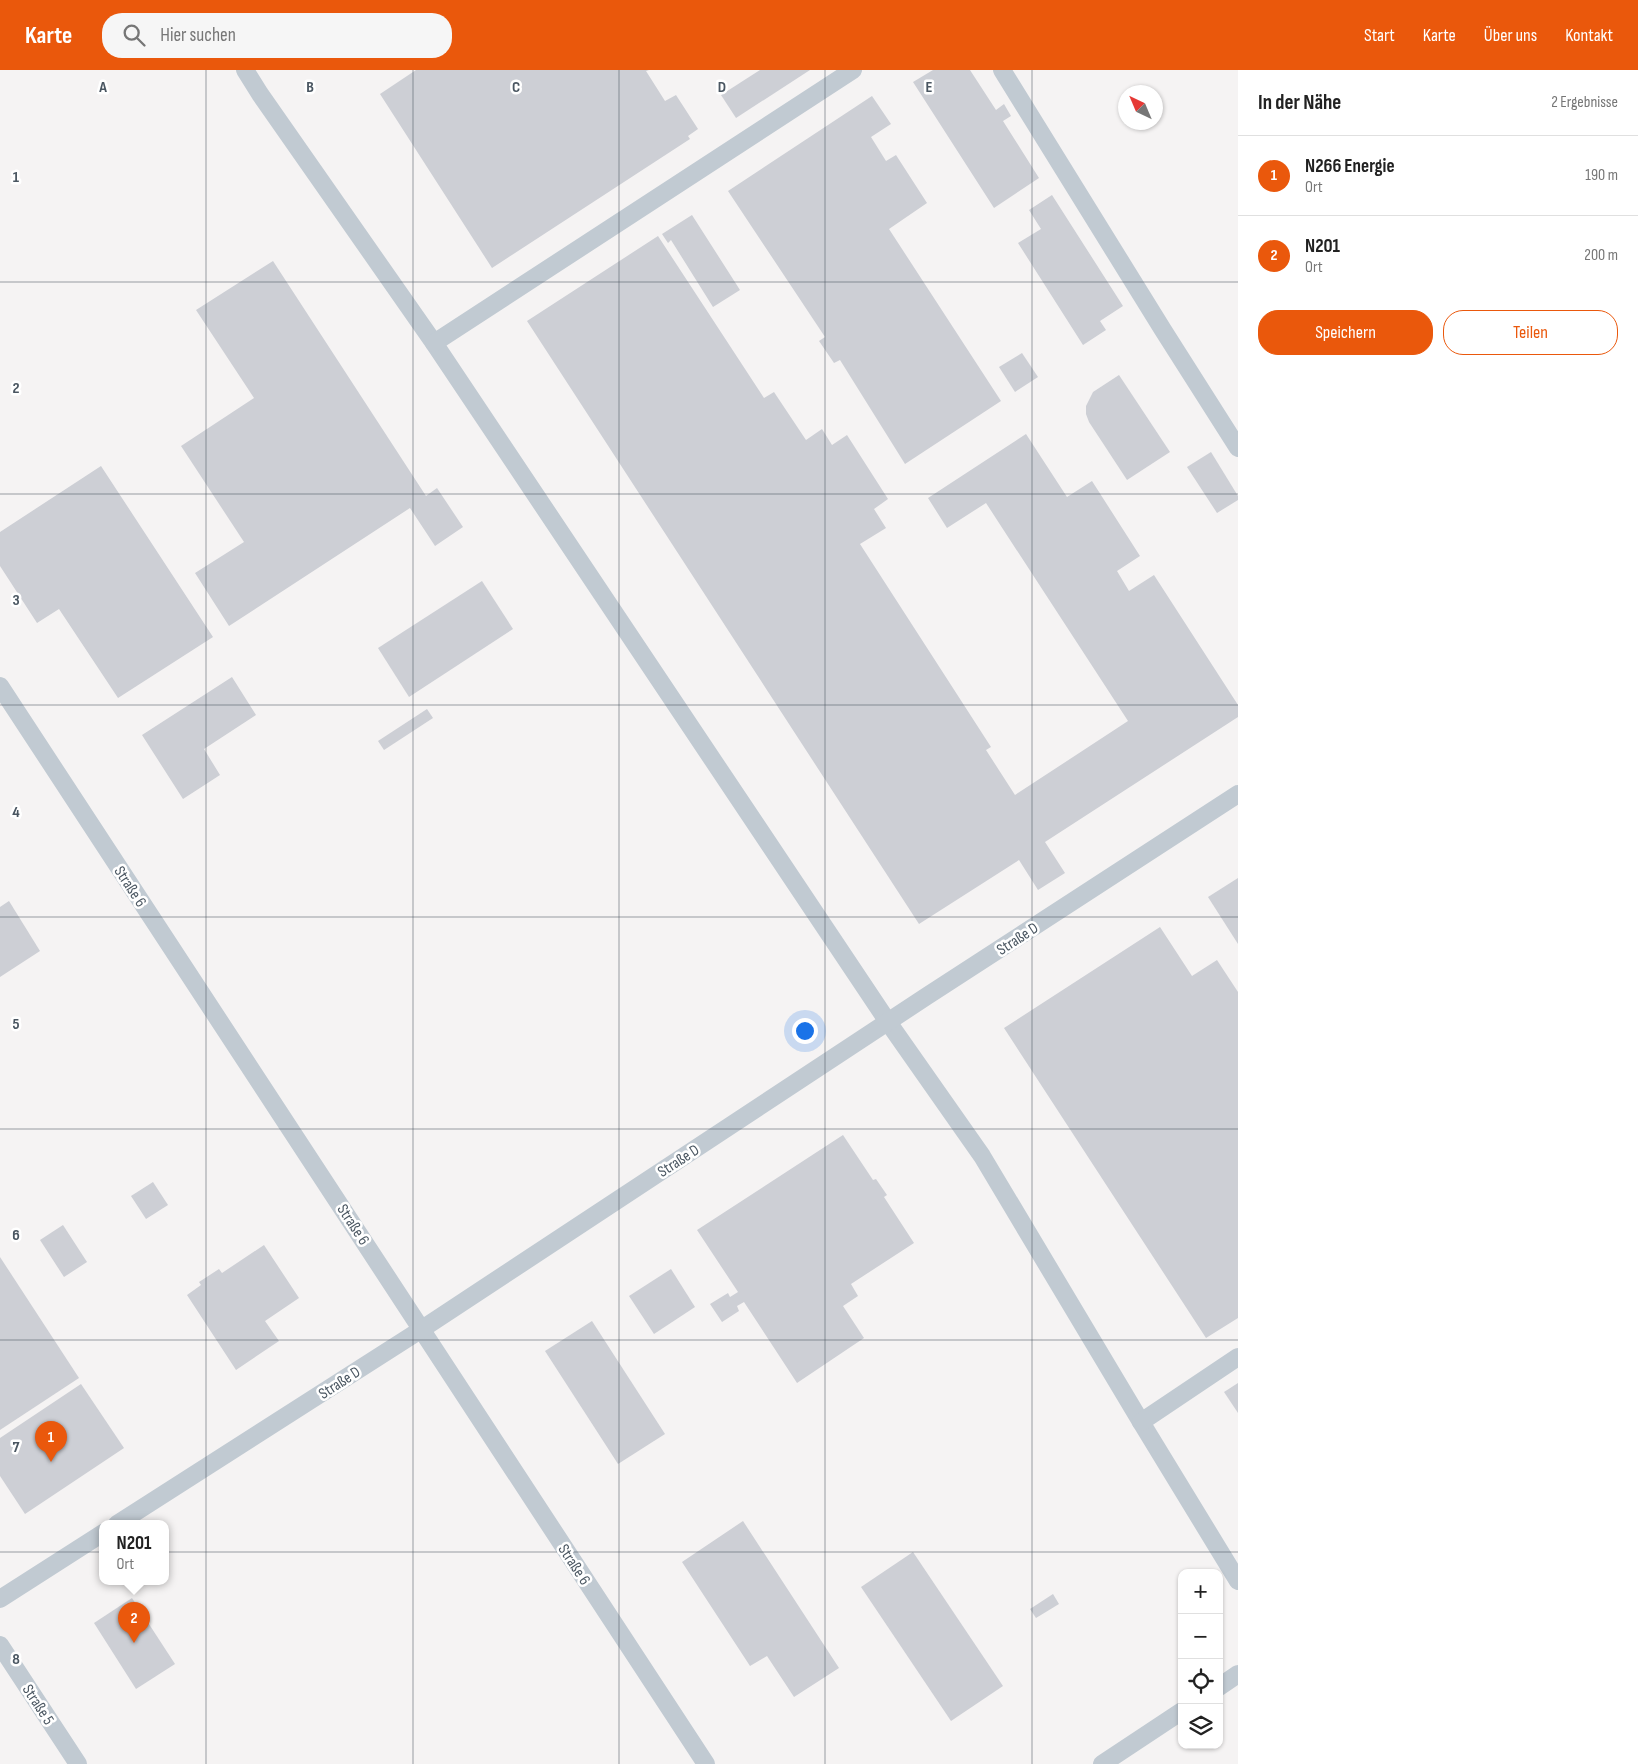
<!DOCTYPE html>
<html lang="de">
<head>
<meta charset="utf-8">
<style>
  body { margin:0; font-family:"Sofia Sans Condensed",sans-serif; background:#f6f6f6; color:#222 }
  .controls { position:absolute; right:15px; bottom:15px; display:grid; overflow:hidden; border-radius:10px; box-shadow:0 1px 4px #0004 }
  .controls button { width:45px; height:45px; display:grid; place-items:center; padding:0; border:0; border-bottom:1px solid #e0e0e0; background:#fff; color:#222; font:25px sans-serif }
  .compass { position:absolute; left:1118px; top:15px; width:45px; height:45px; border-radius:50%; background:#fff; box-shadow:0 1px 4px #0004; rotate:316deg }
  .you { position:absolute; left:804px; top:960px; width:18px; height:18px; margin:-12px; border:4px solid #fff; border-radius:50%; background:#1a73e8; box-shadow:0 0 0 8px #1a73e833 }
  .badge { display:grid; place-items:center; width:32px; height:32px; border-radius:50%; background:#ea580c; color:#fff; font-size:16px; font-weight:700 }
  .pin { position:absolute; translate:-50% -41px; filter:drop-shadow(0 1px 2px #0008) }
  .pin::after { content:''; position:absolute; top:26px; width:18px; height:15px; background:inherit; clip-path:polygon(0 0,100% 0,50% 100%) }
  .popup { position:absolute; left:99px; top:1450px; width:70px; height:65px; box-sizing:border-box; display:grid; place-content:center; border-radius:10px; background:#fff; filter:drop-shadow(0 1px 4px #0005); font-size:16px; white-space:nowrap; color:#767676 }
  .popup b { font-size:19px; color:#222 }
  .popup::after { content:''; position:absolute; left:50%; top:100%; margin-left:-10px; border:10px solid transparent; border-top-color:#fff }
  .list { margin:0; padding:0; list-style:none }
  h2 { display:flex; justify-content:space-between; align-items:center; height:65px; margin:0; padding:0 20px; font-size:21px }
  h2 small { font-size:16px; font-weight:400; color:#767676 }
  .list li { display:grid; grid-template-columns:32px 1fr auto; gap:15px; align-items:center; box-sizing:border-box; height:80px; padding:0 20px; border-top:1px solid #e0e0e0 }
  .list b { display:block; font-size:19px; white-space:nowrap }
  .list p { margin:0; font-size:16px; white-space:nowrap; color:#767676 }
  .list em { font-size:16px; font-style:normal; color:#767676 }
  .actions { display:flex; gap:10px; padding:15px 20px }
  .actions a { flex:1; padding:11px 0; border:1px solid #ea580c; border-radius:20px; text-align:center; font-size:18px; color:#ea580c }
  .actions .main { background:#ea580c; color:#fff }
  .icon { flex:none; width:28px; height:28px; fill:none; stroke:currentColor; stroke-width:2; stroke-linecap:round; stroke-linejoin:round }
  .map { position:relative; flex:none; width:1238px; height:1694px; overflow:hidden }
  header { display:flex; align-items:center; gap:30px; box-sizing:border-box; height:70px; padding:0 25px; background:#ea580c; color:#fff }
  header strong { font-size:24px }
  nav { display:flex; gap:28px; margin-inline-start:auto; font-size:18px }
  .search { width:350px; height:45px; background:#f6f6f6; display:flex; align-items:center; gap:12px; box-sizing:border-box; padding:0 18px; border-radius:20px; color:#767676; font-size:19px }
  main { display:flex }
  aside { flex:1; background:#fff }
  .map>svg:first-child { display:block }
  .building { fill:#cdcfd5 }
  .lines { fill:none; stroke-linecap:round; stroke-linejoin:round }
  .service { stroke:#c1cad2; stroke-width:18 }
  .grid { fill:none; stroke:#4a5661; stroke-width:1; stroke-opacity:0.55 }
  .labels { text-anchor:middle; stroke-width:5; stroke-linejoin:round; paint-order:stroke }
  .street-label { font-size:16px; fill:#4a5661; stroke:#fff }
  .grid-label { font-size:16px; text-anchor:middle; font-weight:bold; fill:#4a5661; stroke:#fff; stroke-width:5; stroke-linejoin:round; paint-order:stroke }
</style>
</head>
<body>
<header>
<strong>Karte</strong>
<div class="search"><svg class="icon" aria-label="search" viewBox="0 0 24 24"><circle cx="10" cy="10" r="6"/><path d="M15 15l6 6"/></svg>Hier suchen</div>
<nav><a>Start</a><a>Karte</a><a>Über uns</a><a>Kontakt</a></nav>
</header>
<main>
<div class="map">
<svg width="1238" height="1694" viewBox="0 0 1238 1694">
  <rect width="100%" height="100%" fill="#f5f3f3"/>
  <!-- building -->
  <g class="building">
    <path d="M416,0H649L646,1L665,31L676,25L698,59L688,66L690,69L492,198L380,24Z"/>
    <path d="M760,0H810L736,48L721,25Z"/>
    <path d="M933,0H970L996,40L1004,34L1011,46L1003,51L1039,108L994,138L913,12Z"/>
    <path d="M872,26L891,54L871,67L886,91L896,85L927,133L889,159L1001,331L905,394L840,290L834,293L819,271L825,267L728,121Z"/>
    <path d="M1052,125L1123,236L1100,251L1106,260L1083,275L1018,173L1041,159L1029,140Z"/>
    <path d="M692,145L740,220L713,237L671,170L668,173L662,164Z"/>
    <path d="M658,166L764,328L774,322L806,370L822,359L832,375L847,365L888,429L874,439L886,458L860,474L991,677L986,680L1015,725L1128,651L986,433L947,458L928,428L1026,364L1067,427L1092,411L1140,486L1117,501L1129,521L1154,505L1238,635V647L1045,772L1065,803L1038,820L1019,790L919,854L527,251Z"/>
    <path d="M273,191L426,426L437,418L463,457L435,476L410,438L229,556L195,503L244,472L181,376L254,328L196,240Z"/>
    <path d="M1022,283L1038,307L1015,322L999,297Z"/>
    <path d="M1119,305L1170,382L1127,410L1089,352L1086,344V336L1093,322Z"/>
    <path d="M1211,382L1238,426V430L1217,443L1187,397Z"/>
    <path d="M101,396L213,567L118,628L59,539L37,553L0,496V462Z"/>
    <path d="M482,511L513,559L409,627L378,578Z"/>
    <path d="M232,607L256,645L204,679L220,705L183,729L142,665Z"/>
    <path d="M427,639L433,648L384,680L378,671Z"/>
    <path d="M1238,808V874L1208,827Z"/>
    <path d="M9,831L40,881L0,907V837Z"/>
    <path d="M1160,857L1192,906L1217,890L1238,922V1248L1206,1268L1004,958Z"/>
    <path d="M843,1065L873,1110L876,1109L887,1125L884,1127L914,1173L851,1214L858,1226L843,1236L864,1268L797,1313L744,1232L737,1236L739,1241L722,1252L710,1234L728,1223L730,1227L738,1222L697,1160Z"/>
    <path d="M153,1112L168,1135L146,1149L131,1126Z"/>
    <path d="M63,1155L87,1192L64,1207L40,1170Z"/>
    <path d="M264,1175L299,1228L265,1251L279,1271L236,1300L187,1225L201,1215L199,1212L219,1199L222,1203Z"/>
    <path d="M0,1187L79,1308L0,1360Z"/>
    <path d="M671,1199L695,1237L654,1264L629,1226Z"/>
    <path d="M592,1251L665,1364L618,1394L545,1281Z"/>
    <path d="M1238,1313V1343L1224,1322Z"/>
    <path d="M81,1314L124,1378L25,1444L0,1406V1368Z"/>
    <path d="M743,1451L839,1598L794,1627L767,1586L750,1596L682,1492Z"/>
    <path d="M913,1482L1003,1616L951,1651L861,1517Z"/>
    <path d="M1053,1524L1059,1534L1036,1548L1030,1539Z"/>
    <path d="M132,1528L175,1594L136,1619L94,1553Z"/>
  </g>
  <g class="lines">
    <!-- service -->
    <g class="service">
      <path d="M245,0L260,24L434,273L888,952L982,1086L1141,1352L1238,1511"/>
      <path d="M1002,0L1163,260L1238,378"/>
      <path d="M434,273L853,0"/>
      <path d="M0,616L706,1694"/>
      <path d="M1141,1352L1238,1287"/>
      <path d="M117,1454L422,1259L927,926L1238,724"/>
      <path d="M0,1529L103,1463"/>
      <path d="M0,1575L78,1694"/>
      <path d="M1219,1617L1238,1604"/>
      <path d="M1102,1694L1182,1641"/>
    </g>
  </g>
  <!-- grid -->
  <path class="grid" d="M206,0V1694M413,0V1694M619,0V1694M825,0V1694M1032,0V1694M0,212H1238M0,424H1238M0,635H1238M0,847H1238M0,1059H1238M0,1270H1238M0,1482H1238"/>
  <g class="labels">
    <!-- street labels -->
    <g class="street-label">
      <text transform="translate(131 816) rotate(57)" y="6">Straße 6</text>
      <text transform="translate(1017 868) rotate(-33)" y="6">Straße D</text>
      <text transform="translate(678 1090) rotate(-33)" y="6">Straße D</text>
      <text transform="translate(354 1154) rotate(57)" y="6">Straße 6</text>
      <text transform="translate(339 1312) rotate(-33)" y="6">Straße D</text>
      <text transform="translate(575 1494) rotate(57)" y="6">Straße 6</text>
      <text transform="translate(39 1634) rotate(57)" y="6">Straße 5</text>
    </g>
  </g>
  <g class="grid-label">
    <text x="103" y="22">A</text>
    <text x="310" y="22">B</text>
    <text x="516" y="22">C</text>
    <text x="722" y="22">D</text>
    <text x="929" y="22">E</text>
    <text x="16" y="112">1</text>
    <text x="16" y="323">2</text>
    <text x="16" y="535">3</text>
    <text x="16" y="747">4</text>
    <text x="16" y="959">5</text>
    <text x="16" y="1170">6</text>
    <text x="16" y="1382">7</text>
    <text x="16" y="1594">8</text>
  </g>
</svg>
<div class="controls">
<button>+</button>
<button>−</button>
<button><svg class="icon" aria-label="locate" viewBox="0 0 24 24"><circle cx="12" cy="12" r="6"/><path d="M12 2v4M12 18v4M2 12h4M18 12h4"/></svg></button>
<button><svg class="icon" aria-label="layers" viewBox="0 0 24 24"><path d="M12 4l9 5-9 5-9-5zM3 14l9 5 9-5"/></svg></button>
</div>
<svg class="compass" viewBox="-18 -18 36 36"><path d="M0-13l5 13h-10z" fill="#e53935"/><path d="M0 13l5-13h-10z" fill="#767676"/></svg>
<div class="you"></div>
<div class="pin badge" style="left:51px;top:1392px">1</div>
<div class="pin badge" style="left:134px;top:1573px">2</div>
<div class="popup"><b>N201</b>Ort</div>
</div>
<aside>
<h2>In der Nähe<small>2 Ergebnisse</small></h2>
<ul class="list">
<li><span class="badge">1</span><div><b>N266 Energie</b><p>Ort</p></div><em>190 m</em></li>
<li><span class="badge">2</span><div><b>N201</b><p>Ort</p></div><em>200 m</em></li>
</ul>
<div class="actions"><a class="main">Speichern</a><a>Teilen</a></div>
</aside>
</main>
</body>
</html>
